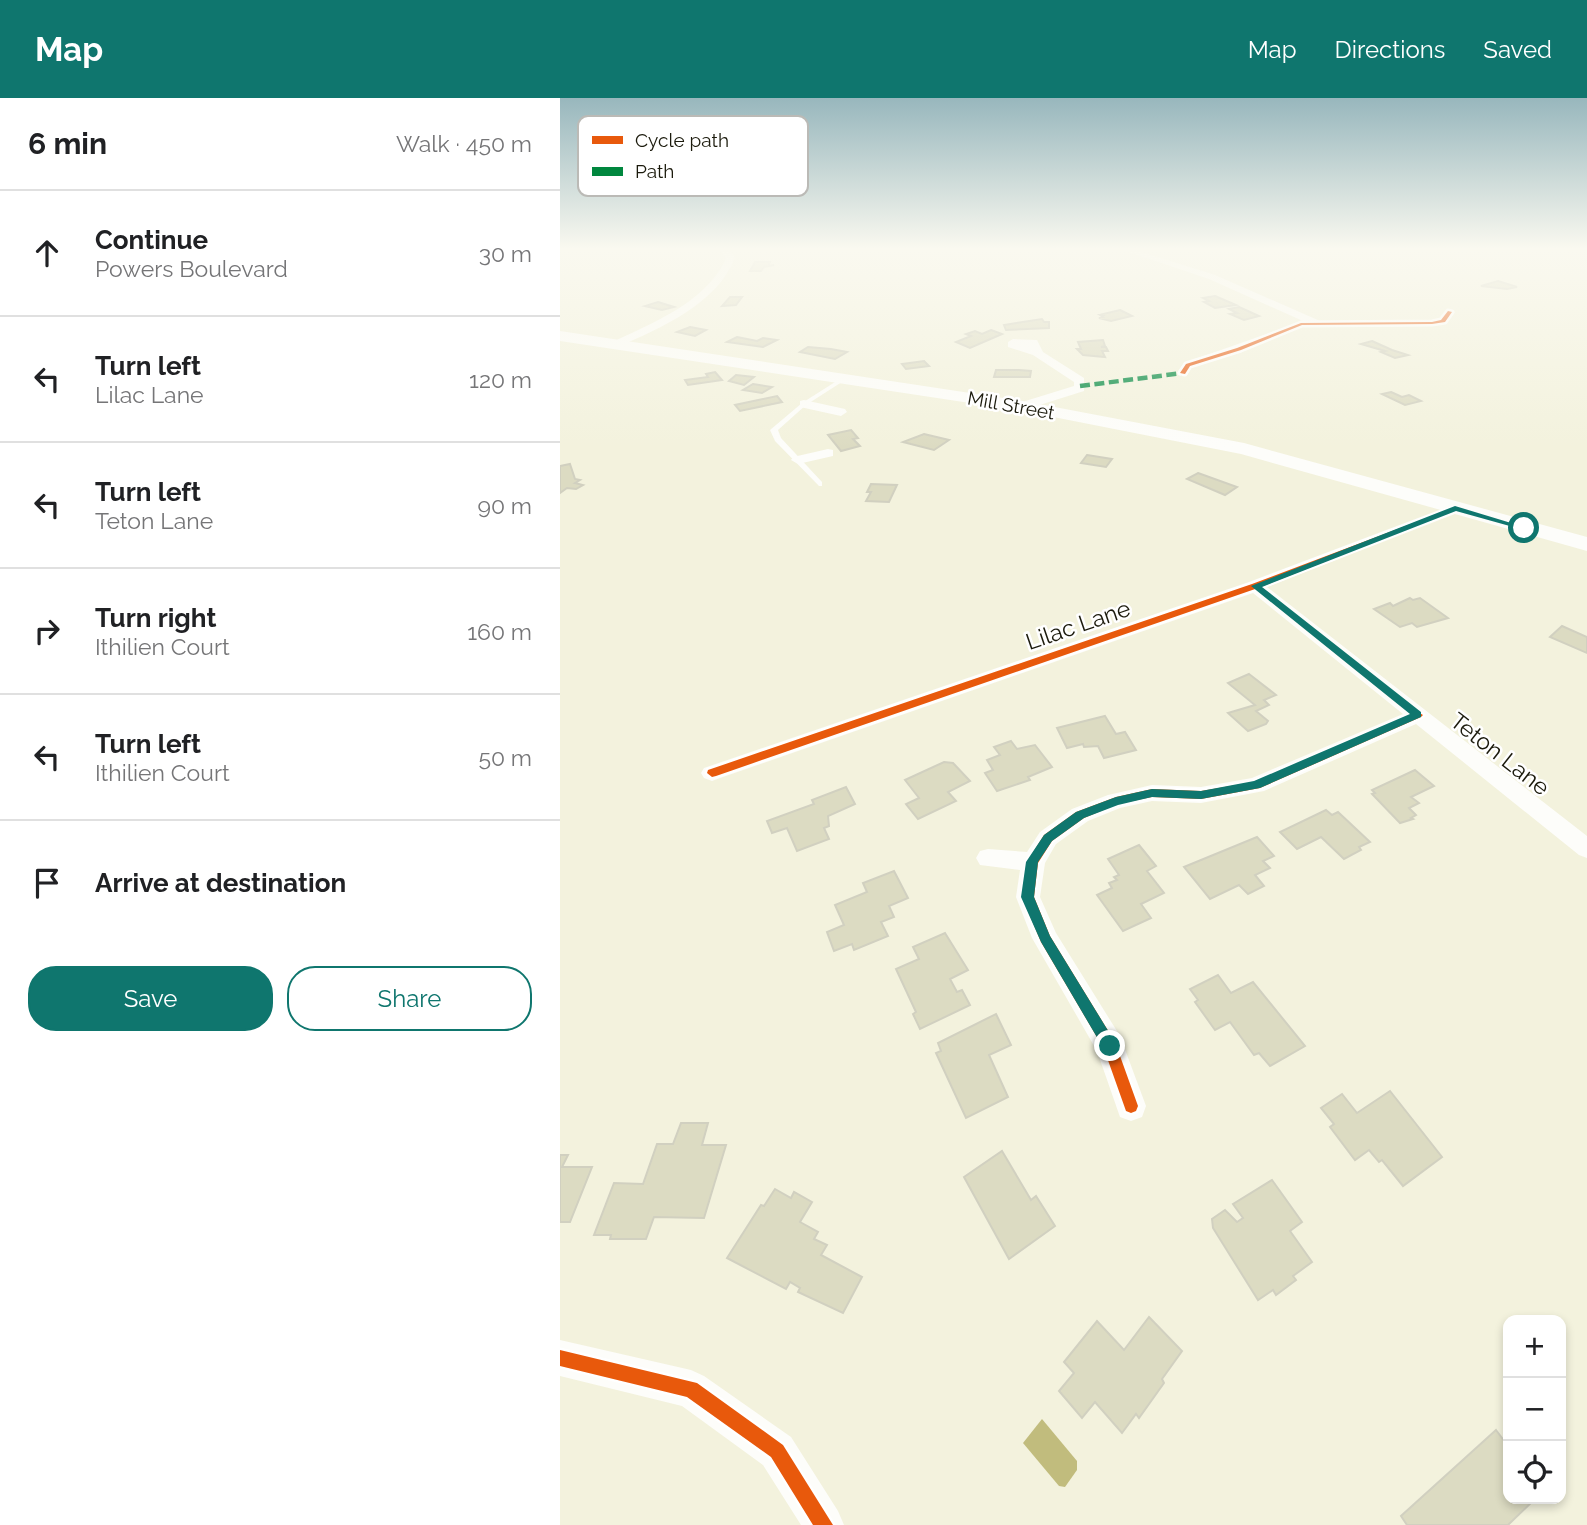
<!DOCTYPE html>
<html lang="en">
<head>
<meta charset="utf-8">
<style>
  body { margin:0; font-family:Raleway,sans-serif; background:#f6f6f6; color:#202124 }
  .controls { position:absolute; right:21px; bottom:21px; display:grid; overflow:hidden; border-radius:14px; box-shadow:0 4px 10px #0003 }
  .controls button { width:63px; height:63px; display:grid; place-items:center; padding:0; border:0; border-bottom:2px solid #e0e0e0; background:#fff; color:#202124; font:35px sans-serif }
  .stop { position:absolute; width:21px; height:21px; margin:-16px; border:5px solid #0f766e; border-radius:50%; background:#fff }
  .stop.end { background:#0f766e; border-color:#fff; box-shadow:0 2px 7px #0008 }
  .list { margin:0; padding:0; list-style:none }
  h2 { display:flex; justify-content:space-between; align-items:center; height:91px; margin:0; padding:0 28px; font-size:30px }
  h2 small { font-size:23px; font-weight:400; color:#757577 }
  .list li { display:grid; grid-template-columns:46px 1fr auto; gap:21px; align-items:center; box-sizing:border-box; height:126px; padding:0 28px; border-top:2px solid #e0e0e0 }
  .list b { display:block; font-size:26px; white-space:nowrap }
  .list p { margin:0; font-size:23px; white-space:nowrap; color:#757577 }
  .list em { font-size:23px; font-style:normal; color:#757577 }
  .actions { display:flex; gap:14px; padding:21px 28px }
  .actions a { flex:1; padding:16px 0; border:2px solid #0f766e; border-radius:28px; text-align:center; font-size:24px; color:#0f766e }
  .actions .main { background:#0f766e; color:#fff }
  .icon { flex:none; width:38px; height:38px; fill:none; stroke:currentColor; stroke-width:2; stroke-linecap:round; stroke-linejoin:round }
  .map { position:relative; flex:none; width:1027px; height:1427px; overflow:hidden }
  header { display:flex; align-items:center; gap:42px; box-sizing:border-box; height:98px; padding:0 35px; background:#0f766e; color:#fff }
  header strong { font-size:33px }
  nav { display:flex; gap:38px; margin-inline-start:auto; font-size:24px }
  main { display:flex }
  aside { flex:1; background:#fff }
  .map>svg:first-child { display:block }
  .water { fill:#c1bc7d }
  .building { fill:#dcdbc2; stroke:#d1d0c0; stroke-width:2 }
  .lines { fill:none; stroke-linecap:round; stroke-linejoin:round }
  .lane { fill:#fdfdfa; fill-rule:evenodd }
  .street { fill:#fdfdfa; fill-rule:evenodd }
  .secondary { fill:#fdfdfa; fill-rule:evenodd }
  .quiet { stroke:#00873e; stroke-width:4.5; stroke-dasharray:10 4.5; stroke-linecap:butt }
  .cycleway-casing { stroke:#fff; stroke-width:5 }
  .cycleway { fill:#e8590c; fill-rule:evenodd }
  .route { fill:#0f766e }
  .labels { text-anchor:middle; stroke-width:5; stroke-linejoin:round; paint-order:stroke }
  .far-street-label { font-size:19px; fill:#1b1a0c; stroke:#fff }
  .street-label { font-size:23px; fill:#1b1a0c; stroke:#fff }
  .key { fill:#fff; stroke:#bbbab6; stroke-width:2 }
  .key-label { font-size:19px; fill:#1b1a0c }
</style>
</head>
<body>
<header>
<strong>Map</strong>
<nav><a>Map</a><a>Directions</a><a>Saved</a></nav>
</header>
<main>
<aside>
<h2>6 min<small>Walk · 450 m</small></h2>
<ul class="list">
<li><svg class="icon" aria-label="ahead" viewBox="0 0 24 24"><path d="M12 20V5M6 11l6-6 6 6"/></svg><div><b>Continue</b><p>Powers Boulevard</p></div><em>30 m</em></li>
<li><svg class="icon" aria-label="left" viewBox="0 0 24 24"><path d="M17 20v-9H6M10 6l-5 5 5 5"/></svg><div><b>Turn left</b><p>Lilac Lane</p></div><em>120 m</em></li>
<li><svg class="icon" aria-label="left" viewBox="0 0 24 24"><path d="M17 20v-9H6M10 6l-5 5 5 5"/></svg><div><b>Turn left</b><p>Teton Lane</p></div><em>90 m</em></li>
<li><svg class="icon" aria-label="right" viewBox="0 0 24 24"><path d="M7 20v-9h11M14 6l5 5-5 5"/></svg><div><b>Turn right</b><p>Ithilien Court</p></div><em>160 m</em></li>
<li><svg class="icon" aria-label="left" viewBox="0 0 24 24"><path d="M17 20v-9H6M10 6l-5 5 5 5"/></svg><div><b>Turn left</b><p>Ithilien Court</p></div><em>50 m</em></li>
<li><svg class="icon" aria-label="arrive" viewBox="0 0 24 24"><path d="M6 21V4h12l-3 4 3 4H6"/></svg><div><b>Arrive at destination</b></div></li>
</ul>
<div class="actions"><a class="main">Save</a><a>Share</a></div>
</aside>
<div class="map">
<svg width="1027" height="1427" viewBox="0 0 1027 1427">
  <rect width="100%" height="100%" fill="#f3f2dd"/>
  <!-- water -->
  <path class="water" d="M482,1321L517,1363V1372L505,1389L499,1388L463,1345Z"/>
  <!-- building -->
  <g class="building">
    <path d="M195,164H210L208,168L214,167L204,169L201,173H190Z"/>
    <path d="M938,183L957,189L947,191L921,188Z"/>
    <path d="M655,198L676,207L655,210L644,204L649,203L643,200Z"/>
    <path d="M170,199H182L176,207L162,208Z"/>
    <path d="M98,204L114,209L102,212L85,208Z"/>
    <path d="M679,209L699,218L684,222L670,216L677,215L669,211Z"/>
    <path d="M560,212L572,218L551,223L539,220L543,219L540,217H545L543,216Z"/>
    <path d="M482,221L484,224H489V230L446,232L444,227Z"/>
    <path d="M130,229L146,232L135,238L117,234Z"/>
    <path d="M431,232L442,236L410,250L396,244L411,238L406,236L415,233L422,236Z"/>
    <path d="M177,239L197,243L203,240L217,242L203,249L167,244Z"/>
    <path d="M543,242L545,248L541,249H546L548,253H542L545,259L523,257L517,251H521L518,244Z"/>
    <path d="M812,243L832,252L848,257L835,260L821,254L825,253L801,246Z"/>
    <path d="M248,249L271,251L287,254L275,261L240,254Z"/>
    <path d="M364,263L369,268L346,271L342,266Z"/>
    <path d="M436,272H459L471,273L470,279H434Z"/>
    <path d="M155,274L162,282L128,287L125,282L148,279L146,276Z"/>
    <path d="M176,277L194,279L184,287L169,283Z"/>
    <path d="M193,286L212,289L202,295L183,292Z"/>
    <path d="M831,294L842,299L849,297L861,303L845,307L822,296Z"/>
    <path d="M217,298L222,304L180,313L175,307Z"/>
    <path d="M291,332L298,340L293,341L300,348L281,353L268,337Z"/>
    <path d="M364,336L389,342L374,352L343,344Z"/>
    <path d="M527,357L552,361L546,369L521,365Z"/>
    <path d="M10,366L15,381L20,382L15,385L23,387L16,391L7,390L0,395V368Z"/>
    <path d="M638,375L677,389L665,397L627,381Z"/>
    <path d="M311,386L337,387L329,404L306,403L311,394H307Z"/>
    <path d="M850,500L853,502L860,500L888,520L857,529L852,525L840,529L814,511L830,505L833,508Z"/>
    <path d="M1002,528L1027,539V555L990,539Z"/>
    <path d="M689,576L716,597L704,602L709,607L696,613L708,623L706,626L688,633L668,615L695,607L668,585Z"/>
    <path d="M545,618L556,636L565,634L576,652L544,660L538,648L524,649L523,646L507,650L497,630Z"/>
    <path d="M451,643L457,651L475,647L492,669L468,679L470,682L437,693L425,675L433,672L427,662L440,657L434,649Z"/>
    <path d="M384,664L393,665L410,683L388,694L396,703L358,721L346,706L359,700L345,682Z"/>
    <path d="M855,672L874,688L851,699L859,705L849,710L856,717L851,720L853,721L840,725L812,696L815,695L812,692Z"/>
    <path d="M286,689L295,706L268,718L269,728L264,730L269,741L237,753L227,730L212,735L207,723L254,706L252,702Z"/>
    <path d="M766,712L772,717L778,714L810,744L799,749L801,752L784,761L761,739L737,751L720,734Z"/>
    <path d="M697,739L714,758L703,763L710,770L695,777L704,788L688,796L679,787L650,801L624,769Z"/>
    <path d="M579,747L596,768L587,773L604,795L581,806L591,820L563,833L537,797L552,790L549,785L557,782L554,779L559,777L548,761Z"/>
    <path d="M334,773L348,800L329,808L334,819L321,824L328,838L294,852L292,846L274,853L267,834L284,827L275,807L307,794L303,785Z"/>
    <path d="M385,835L408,872L390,881L397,894L402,892L410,907L360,931L353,916L356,914L336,871L359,861L353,849Z"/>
    <path d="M658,877L671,895L693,884L745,948L710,968L699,955L694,957L670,924L655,932L635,904L638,902L630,891Z"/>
    <path d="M436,916L451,947L429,957L448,999L406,1020L376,955L381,953L378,945Z"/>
    <path d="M830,993L882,1059L843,1088L822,1062L819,1064L809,1052L795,1062L770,1029L774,1026L761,1010L782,996L797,1015Z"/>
    <path d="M121,1025H148L142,1047H166L144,1120L94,1119L86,1141H50L51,1137H34L54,1085L83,1086L97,1046H113Z"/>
    <path d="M442,1053L471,1102L476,1098L495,1128L449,1161L404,1079Z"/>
    <path d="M0,1057H8L2,1069H32L10,1124H0Z"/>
    <path d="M712,1082L742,1124L730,1133L752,1164L733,1178L736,1182L716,1197L713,1192L698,1202L653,1130L652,1121L665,1112L677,1124L683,1120L673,1106Z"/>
    <path d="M215,1091L231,1100L234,1094L252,1104L240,1124L258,1134L254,1141L267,1147L261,1157L302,1179L283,1215L238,1194L240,1190L230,1184L226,1191L167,1160L201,1107L204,1108Z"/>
    <path d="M589,1219L622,1253L602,1281L604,1285L579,1320L576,1316L562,1335L535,1304L522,1320L499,1293L514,1275L504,1264L537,1223L564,1252Z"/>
    <path d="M936,1332L948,1348V1401H975L948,1427H847L841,1418Z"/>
  </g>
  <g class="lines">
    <!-- lane -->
    <path class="lane" d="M283,279L285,282L246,307L218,332L221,340L262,384V388H259L215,343L210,332L242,305Z"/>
    <!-- street -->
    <g class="street">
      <path d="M157,150H166L175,159C158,206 100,230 58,249H50V245C91,226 144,205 165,163L166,160Z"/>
      <path d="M557,150H569L655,177L760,223L872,222L880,221L886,212L895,214L887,225L872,228L742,229L683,253L632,269L627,277L623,278L617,275L624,265L743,223L649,181Z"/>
      <path d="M453,241L477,242L483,254L524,280V293L467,311H459V305L514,288V284L473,257L448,249V244Z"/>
      <path d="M244,302L285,311L287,314L281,318L240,309V303Z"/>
      <path d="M268,351L273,352V358L238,366L231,362L233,359Z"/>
      <path d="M895,406L903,411L900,414L707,489L1027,738V760L1019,757L856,626L704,693L641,705L592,703L560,710L528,723L496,746L485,765L480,799L496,835L560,938L586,1008L582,1019L571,1023L560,1019L537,953L472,840L456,799L460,772L420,767L416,760L420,753L428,751L467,754L480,734L512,711L548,697L592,687L641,689L692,680L843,616L693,495L160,680L152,683L144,680L141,675L144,670L689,484Z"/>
      <path d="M0,1242L131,1272L144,1278L231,1339L278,1413L284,1427H241L203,1367L122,1308L0,1278Z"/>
    </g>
    <!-- secondary -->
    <path class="secondary" d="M0,233L463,303L684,345L1027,439V453L681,356L463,313L0,243Z"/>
    <!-- quiet -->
    <path class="quiet" d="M520,288L623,275"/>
    <defs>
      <g id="cycleway">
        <path d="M888,213L892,214L885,224L872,226L742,227L681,252L630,268L625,276L620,275L626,266L677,250L741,225L872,224L881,222Z"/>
        <path d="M893,410L898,411L698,490L156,678L152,679L147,675L148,672L692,486Z"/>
        <path d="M858,614L863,617L861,619L700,690L641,701L592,699L558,706L524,720L492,743L478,765L474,799L490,838L555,944L578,1008L576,1013L571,1015L566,1013L544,951L481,844L462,799L467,764L484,737L516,714L556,699L592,691L641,693L694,684Z"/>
        <path d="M0,1252L137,1285L223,1347L273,1427H253L211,1359L127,1299L0,1268Z"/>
      </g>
    </defs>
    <!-- cycleway casing -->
    <use href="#cycleway" class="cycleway-casing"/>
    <!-- cycleway -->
    <use href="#cycleway" class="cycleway"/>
  </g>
  <!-- sky -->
  <linearGradient id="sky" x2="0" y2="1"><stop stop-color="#98b7bd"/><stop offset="0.43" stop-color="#faf9f0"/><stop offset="1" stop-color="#faf9f0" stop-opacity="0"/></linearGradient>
  <rect width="1027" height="350" fill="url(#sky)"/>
  <!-- route -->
  <path class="route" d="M895,408L968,430L964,432L896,413L702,489L861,614V619L700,690L641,701L592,699L558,707L524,720L492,743L478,764L474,799L490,838L555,944L557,948L555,953H545L481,844L461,799L466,764L484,737L516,714L556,699L592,691L641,693L694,683L850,616L691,488Z"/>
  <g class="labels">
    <!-- far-street labels -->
    <g class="far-street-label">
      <text transform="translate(451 307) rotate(10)" y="7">Mill Street</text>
    </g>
    <!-- street labels -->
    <g class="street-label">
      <text transform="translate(518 527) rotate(-19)" y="8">Lilac Lane</text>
      <text transform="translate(940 656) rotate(38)" y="8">Teton Lane</text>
    </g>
  </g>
  <!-- legend -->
  <rect x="18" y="18" width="230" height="80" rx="10" class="key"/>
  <rect x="32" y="38" width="31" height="8" fill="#e8590c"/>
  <rect x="32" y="69" width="31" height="9" fill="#00873e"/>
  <g class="key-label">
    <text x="75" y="49">Cycle path</text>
    <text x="75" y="80">Path</text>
  </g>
</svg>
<div class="controls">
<button>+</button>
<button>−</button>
<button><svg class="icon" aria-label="locate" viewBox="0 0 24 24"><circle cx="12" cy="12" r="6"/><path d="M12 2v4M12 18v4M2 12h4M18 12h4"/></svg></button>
</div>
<div class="stop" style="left:964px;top:430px"></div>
<div class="stop end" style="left:550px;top:948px"></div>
</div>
</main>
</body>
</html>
